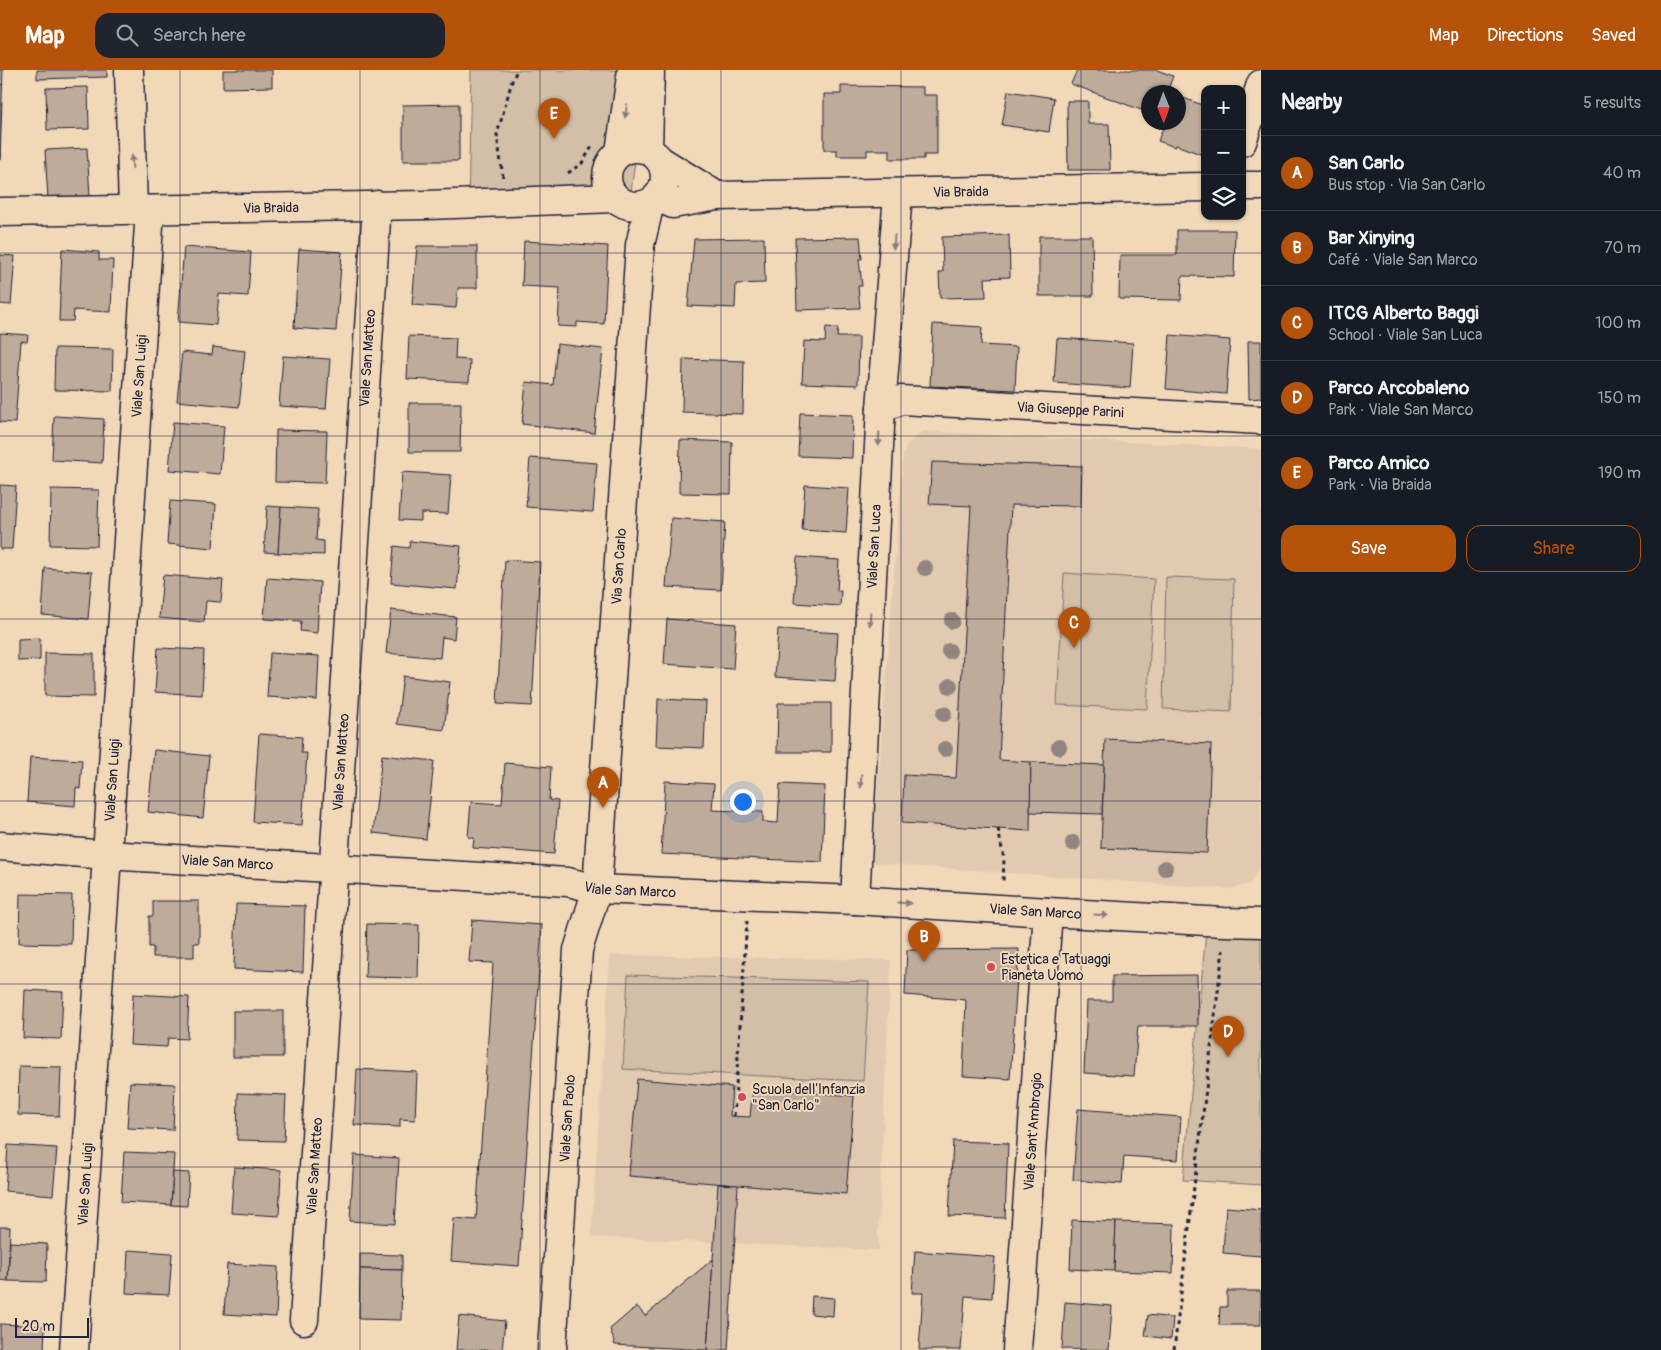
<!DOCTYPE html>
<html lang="en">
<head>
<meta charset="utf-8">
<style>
  body { margin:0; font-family:Pangolin,sans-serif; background:#20242c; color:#f1f3f6 }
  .controls { position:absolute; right:15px; top:15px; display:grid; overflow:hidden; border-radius:10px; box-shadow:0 1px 4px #0004 }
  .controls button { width:45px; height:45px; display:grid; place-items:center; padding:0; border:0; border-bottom:1px solid #363941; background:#171b24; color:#f1f3f6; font:25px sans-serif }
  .compass { position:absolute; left:1141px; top:15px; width:45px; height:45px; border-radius:50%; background:#171b24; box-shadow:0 1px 4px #0004; rotate:179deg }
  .scale { position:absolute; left:15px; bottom:12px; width:74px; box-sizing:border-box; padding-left:5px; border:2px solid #22223b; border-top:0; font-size:14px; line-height:18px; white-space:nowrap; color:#22223b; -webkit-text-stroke:4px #f1d8b9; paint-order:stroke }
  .you { position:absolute; left:742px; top:731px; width:18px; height:18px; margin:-12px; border:4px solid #fff; border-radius:50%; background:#1a73e8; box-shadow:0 0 0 8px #1a73e833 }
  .badge { display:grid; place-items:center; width:32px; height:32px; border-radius:50%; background:#b45309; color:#fff; font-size:16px; font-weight:700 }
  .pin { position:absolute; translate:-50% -41px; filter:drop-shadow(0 1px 2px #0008) }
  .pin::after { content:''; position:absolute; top:26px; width:18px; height:15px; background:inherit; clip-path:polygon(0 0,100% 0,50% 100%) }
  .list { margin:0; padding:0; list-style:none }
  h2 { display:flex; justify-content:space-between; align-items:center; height:65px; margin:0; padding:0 20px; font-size:21px }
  h2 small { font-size:16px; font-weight:400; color:#9ea1a6 }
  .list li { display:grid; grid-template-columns:32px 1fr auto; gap:15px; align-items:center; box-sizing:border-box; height:75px; padding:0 20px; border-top:1px solid #363941 }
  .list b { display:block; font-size:19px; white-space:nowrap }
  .list p { margin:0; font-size:16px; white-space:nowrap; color:#9ea1a6 }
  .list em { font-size:16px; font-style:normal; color:#9ea1a6 }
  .actions { display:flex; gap:10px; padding:15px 20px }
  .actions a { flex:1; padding:11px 0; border:1px solid #b45309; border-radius:15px; text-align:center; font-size:18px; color:#b45309 }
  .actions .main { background:#b45309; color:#fff }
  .icon { flex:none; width:28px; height:28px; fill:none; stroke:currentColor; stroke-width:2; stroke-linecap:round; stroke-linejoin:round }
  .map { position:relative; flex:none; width:1261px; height:1280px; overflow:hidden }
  header { display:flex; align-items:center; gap:30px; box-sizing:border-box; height:70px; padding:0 25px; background:#b45309; color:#fff }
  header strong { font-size:24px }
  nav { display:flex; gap:28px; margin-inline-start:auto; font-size:18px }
  .search { width:350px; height:45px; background:#20242c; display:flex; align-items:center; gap:12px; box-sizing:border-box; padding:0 18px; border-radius:15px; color:#9ea1a6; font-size:19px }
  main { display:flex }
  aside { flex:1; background:#171b24 }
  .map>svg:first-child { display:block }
  .built { fill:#e2cab0 }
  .green { fill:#d3bea7; stroke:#7a7071 }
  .building { fill:#beab9a; stroke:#22223b }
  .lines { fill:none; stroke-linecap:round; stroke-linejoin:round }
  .minor-casing { stroke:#22223b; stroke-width:31 }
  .path { stroke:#22223b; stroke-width:3; stroke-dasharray:4 4; stroke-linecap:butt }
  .minor { stroke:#f1d8b9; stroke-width:28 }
  .tree { fill:#928580 }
  .oneway { fill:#8a7d7a }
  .grid { fill:none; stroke:#22223b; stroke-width:1; stroke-opacity:0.55 }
  .poi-dot { fill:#d1495b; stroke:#f1d8b9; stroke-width:2 }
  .labels { text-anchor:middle; stroke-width:4; stroke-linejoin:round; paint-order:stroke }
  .street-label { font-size:14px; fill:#22223b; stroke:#f1d8b9 }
  .poi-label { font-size:14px; fill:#22223b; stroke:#f1d8b9; text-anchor:start }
</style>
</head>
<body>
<header>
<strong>Map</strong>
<div class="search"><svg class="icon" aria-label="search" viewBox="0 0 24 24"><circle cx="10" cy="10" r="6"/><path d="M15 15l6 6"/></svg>Search here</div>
<nav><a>Map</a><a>Directions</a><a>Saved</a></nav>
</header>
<main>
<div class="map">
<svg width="1261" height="1280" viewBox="0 0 1261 1280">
  <rect width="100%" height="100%" fill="#f1d8b9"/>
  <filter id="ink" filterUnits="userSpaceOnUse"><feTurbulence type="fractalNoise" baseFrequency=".02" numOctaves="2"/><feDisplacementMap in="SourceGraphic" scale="10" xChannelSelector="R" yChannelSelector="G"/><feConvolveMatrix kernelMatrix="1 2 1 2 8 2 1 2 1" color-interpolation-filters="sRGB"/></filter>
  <g filter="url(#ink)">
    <!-- built -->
    <g class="built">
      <path d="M923,361L1261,379V771L1260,796L1250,814L1230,819L872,793L903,385L908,373Z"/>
      <path d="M610,885L891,890L878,1163L879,1180L591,1167Z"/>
    </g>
    <!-- green -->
    <g class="green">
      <path d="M471,0H646L629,139H468Z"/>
      <path d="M1064,503L1154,509L1147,639L1057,635Z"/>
      <path d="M1166,507L1234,509L1231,642L1163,639Z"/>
      <path d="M1206,861L1261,865V1115L1183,1110Z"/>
      <path d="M628,905L869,912L863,1011L623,999Z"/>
    </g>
    <!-- building -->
    <g class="building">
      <path d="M0,0H3L0,90Z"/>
      <path d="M37,0H107V7L37,9Z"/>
      <path d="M223,0H272V17L223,18Z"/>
      <path d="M1077,0H1157L1173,6L1167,22H1161L1152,19L1151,22H1148V29L1144,41L1071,14Z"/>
      <path d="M841,16L923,17V25H937V85H924V89H890V80H867V86H837V80H824V24H841Z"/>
      <path d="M88,17L89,59L47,60L46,18Z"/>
      <path d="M1008,21L1054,28L1049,62L1002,55Z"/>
      <path d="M1178,26L1205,36V78L1203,85L1176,75L1175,77L1158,71L1165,52H1178Z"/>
      <path d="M1067,31H1088V54H1109L1110,100H1068Z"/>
      <path d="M459,34V91H403V35Z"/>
      <path d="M87,78L90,126L48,129L45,80Z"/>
      <path d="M1177,160H1235L1234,207L1182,206L1181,230L1119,229L1120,185H1177Z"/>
      <path d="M1009,165L1010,207L985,208L986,227L940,228L939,202H943L942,167Z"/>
      <path d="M1039,166H1092L1093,226H1039Z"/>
      <path d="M860,167L862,189H859L862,216H858L860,238L797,240L795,168Z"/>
      <path d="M764,168L765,213L736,214L735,238L688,236L694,169Z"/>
      <path d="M524,171L608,176L604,254L577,252V257L558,256L560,218L522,216Z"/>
      <path d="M417,176H477V218H458L456,238L412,235Z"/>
      <path d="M184,177L251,182L248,226L219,224L216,255L178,252Z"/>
      <path d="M62,179L99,182V190H113L111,242L74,240L73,251H59Z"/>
      <path d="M299,179L342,182L336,261L294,258Z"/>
      <path d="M0,185L15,186L11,235L0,234Z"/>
      <path d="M933,254L982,257L981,275L1017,277L1015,320L930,316Z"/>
      <path d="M826,257L838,258L837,267H859L858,315L802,313L804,271L825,272Z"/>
      <path d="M0,263L28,265L27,272L21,271L15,353L0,352Z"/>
      <path d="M1170,265L1230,270L1226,324L1166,319Z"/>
      <path d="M409,266L456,268L455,289L470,290L469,312L407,309Z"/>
      <path d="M1057,268L1133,273L1130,318L1054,313Z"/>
      <path d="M1248,271H1261V328L1249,329Z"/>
      <path d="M557,274L603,279L594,363L522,354L526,312L553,315Z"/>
      <path d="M213,277L245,281L239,337L177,331L182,282L212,285Z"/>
      <path d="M55,278L113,279L112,321L54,320Z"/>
      <path d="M283,286L330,289L326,339L279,336Z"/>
      <path d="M683,289L744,291L743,344L682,342Z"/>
      <path d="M409,333H461L460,382H409Z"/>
      <path d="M800,343L853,345L852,388L798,386Z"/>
      <path d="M54,346L104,349L102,393L52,390Z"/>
      <path d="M173,352L224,356L220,404L169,400Z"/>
      <path d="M276,360L327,361L325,413L275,412Z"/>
      <path d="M680,370L732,372L731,424L679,423Z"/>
      <path d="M530,388L597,393L593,442L526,437Z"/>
      <path d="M932,392L1082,396L1081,436L1011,435L999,690L1031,692L1030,761L902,753L904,705L956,708L971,436L929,434Z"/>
      <path d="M402,402L451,405L448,444L421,443V451L399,450Z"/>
      <path d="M0,415L16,416L12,479H0Z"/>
      <path d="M805,415L849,418L846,463L802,460Z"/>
      <path d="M51,419L99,420L97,476L50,475Z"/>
      <path d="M170,431L216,434L213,478L167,474Z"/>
      <path d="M267,436L281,437L278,483L264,482Z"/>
      <path d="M281,437L318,439L316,470L324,471V485L278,483Z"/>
      <path d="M671,448L725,452L721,520L666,517Z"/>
      <path d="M410,471L461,476L457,519L391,513L394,476L409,478Z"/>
      <path d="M797,487L839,490L837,521H841L840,536L794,533Z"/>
      <path d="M505,490L540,492L532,636L497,634Z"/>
      <path d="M45,498L92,502L88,549L42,545Z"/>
      <path d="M163,505L223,510L221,532L206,531L204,552L159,548Z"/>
      <path d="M267,508L320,512L317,563L300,561L301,551L264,549Z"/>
      <path d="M391,540L456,547L454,569L442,567L440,588L386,583Z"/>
      <path d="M667,549L736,554L733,599L664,594Z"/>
      <path d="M778,559L838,563L835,611L775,607Z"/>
      <path d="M40,568V590L18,591V569Z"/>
      <path d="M158,578L204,580L202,625L155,622Z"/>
      <path d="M45,583L94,584V627L45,626Z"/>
      <path d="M270,583L319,586L317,630L267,627Z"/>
      <path d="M403,606L450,612L444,660L397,654Z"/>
      <path d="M658,629L706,631L704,678L656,676Z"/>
      <path d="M778,633H831V682H777Z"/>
      <path d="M259,664L302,667L301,683H307L302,755L253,752Z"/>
      <path d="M1105,669L1211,674L1207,783L1101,778Z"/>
      <path d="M154,680L209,686L203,748L148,742Z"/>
      <path d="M382,685L434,691L426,769L373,763Z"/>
      <path d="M30,687L82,690L80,719L76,718L75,736L27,732Z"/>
      <path d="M1031,692L1104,695L1102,744L1030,742Z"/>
      <path d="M505,693L551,697L549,730L558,731L554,784L473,778L474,768L468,767L471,732L502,734Z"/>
      <path d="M665,711L714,714L712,740L763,742V752L778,753L780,714L825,716L822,792L661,784Z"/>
      <path d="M20,824L72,825L71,874L19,873Z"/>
      <path d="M153,831H199V873H194V887H153V877H149V846H153Z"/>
      <path d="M236,834L305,836L303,902L234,899Z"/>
      <path d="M472,850L542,855L519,1196L451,1191L454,1148L476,1150L493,893L469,892Z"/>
      <path d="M367,854L419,855L418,908L365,907Z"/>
      <path d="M1019,879L1010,1009L963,1006L966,930L905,925L907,880Z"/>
      <path d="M1197,905L1198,956H1138L1134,1006L1084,1003L1087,931H1112V906Z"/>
      <path d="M25,920L63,922L61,969L23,968Z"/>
      <path d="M133,924L189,927L187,969L168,968L167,977L130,975Z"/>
      <rect x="233" y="941" width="50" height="46"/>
      <path d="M19,996L61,997L59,1046L18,1045Z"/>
      <path d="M357,999L417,1002L415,1050L400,1049V1057L354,1055Z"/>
      <path d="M637,1009L732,1017L730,1046L750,1047L753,1018L854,1026L846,1124L629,1106Z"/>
      <path d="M130,1012L175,1014L173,1060L127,1058Z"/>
      <path d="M238,1023L286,1025L284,1071L237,1070Z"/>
      <path d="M1078,1039L1181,1047L1178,1090L1124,1086L1122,1114L1073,1110Z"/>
      <path d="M953,1071L1008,1073L1005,1148L949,1146Z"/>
      <path d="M8,1075L57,1078L53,1125L5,1121Z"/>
      <path d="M124,1082L174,1084L171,1135L121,1132Z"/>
      <path d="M354,1085L399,1088L395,1154L350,1151Z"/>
      <path d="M234,1097L281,1100L279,1146L231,1143Z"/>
      <path d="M173,1102L189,1103L187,1136L171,1135Z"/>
      <path d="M718,1114L738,1115L728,1280H707Z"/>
      <path d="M1226,1137L1261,1140V1186L1223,1183Z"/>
      <path d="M1072,1150L1116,1152L1114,1201L1070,1199Z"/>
      <path d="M1116,1152L1174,1154L1173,1203L1114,1201Z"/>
      <path d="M0,1157H10L8,1211L0,1210Z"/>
      <path d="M10,1172L47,1174L46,1212L8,1211Z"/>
      <path d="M128,1180L172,1183L169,1225L126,1223Z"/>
      <path d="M915,1181L995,1187L992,1228L965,1226L961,1280H919L923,1223H912Z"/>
      <path d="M360,1184L402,1185V1200L360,1199Z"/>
      <path d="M713,1189L707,1280L615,1275L610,1259L637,1236L645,1246Z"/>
      <path d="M227,1194L278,1197L276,1247L224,1244Z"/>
      <path d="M360,1199L402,1200L401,1250L359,1249Z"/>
      <path d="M1227,1221H1261V1255H1219L1220,1237H1227Z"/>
      <path d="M812,1226L834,1228L833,1246L811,1244Z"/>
      <path d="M1065,1232L1112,1236L1109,1280L1062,1279Z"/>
      <path d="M1148,1245L1173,1248L1171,1269L1145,1266Z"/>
      <path d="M459,1246L505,1251L502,1280H456Z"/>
      <path d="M0,1254L45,1256L44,1280H0Z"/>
    </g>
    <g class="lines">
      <defs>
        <g id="minor">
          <path d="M129,0L133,140"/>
          <path d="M1242,72L1261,14"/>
          <circle cx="636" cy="107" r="29"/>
          <path d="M648,80L650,0"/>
          <path d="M620,82L632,0"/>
          <path d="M661,91L717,126"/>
          <path d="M1242,116H1261"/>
          <path id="s1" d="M657,127L673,134L717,126L1205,117"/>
          <path id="s2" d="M0,142L427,135L615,128"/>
          <path id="s3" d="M881,338L901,330L1261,350"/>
          <path id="s4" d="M0,776L106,785L568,812L597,819L855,830L1048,842L1224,852L1261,853"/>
          <path id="s5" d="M855,830L881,338L898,124"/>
          <path id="s6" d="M304,1250L377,135"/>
          <path id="s7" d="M74,1280L150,140"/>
          <path id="s8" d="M552,1280L578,880L597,819L640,175L650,133"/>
          <path id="s9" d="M1017,1280L1048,842"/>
        </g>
      </defs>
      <!-- minor casing -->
      <use href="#minor" class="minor-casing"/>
      <!-- path -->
      <g class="path">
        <path d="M568,103L582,93L593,75"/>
        <path d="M503,107L497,65L512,11L517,0"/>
        <path d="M998,759L1004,789L1003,812"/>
        <path d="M734,1046L747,851"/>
        <path d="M1174,1280L1223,880"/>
      </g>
      <!-- minor -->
      <use href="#minor" class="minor"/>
    </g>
    <!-- trees -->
    <g class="tree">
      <circle cx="925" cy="498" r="8"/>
      <circle cx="952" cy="551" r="8"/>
      <circle cx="949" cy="581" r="8"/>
      <circle cx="950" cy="616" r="8"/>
      <circle cx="944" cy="644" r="8"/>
      <circle cx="1059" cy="677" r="8"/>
      <circle cx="945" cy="679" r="8"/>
      <circle cx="1073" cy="773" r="8"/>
      <circle cx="1165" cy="798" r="8"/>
    </g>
    <!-- one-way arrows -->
    <defs><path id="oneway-solid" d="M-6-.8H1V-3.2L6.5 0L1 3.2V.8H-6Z" transform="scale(1.25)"/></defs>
    <g class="oneway">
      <use href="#oneway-solid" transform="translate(626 41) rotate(99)"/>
      <use href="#oneway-solid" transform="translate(132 92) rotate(-92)"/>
      <use href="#oneway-solid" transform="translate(894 172) rotate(95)"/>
      <use href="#oneway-solid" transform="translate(879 369) rotate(93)"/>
      <use href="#oneway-solid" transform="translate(870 549) rotate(93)"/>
      <use href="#oneway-solid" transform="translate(861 711) rotate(93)"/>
      <use href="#oneway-solid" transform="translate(904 833) rotate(4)"/>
      <use href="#oneway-solid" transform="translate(1101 845) rotate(3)"/>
    </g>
  </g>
  <!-- grid -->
  <path class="grid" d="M180,0V1280M360,0V1280M540,0V1280M721,0V1280M901,0V1280M1081,0V1280M0,183H1261M0,366H1261M0,549H1261M0,731H1261M0,914H1261M0,1097H1261"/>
  <!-- markers -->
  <g class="poi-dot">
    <circle cx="991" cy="897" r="5"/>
    <circle cx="742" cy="1027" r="5"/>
  </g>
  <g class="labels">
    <!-- street labels -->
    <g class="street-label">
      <text dy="5" stroke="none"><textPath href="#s1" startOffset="306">Via Braida</textPath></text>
      <text dy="5" stroke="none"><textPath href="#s2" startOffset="271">Via Braida</textPath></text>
      <text dy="5" stroke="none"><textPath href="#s6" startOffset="964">Viale San Matteo</textPath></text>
      <text dy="5" stroke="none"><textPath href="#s7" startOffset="976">Viale San Luigi</textPath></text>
      <text dy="5" stroke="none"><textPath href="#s3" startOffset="191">Via Giuseppe Parini</textPath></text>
      <text dy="5" stroke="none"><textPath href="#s5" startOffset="354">Viale San Luca</textPath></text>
      <text dy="5" stroke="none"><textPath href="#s8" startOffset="788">Via San Carlo</textPath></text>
      <text dy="5" stroke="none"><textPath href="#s6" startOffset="559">Viale San Matteo</textPath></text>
      <text dy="5" stroke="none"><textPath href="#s7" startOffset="571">Viale San Luigi</textPath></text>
      <text dy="5" stroke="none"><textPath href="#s4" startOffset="228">Viale San Marco</textPath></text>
      <text dy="5" stroke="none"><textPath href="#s4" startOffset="632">Viale San Marco</textPath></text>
      <text dy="5" stroke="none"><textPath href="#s4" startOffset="1038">Viale San Marco</textPath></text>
      <text dy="5" stroke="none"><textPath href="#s8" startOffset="232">Viale San Paolo</textPath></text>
      <text dy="5" stroke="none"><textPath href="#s9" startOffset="219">Viale Sant'Ambrogio</textPath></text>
      <text dy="5" stroke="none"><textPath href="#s6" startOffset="154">Viale San Matteo</textPath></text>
      <text dy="5" stroke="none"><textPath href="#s7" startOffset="166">Viale San Luigi</textPath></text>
    </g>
    <!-- poi labels -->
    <g class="poi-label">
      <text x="1001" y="894">Estetica e Tatuaggi<tspan x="1001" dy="16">Pianeta Uomo</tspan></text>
      <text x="752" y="1024">Scuola dell'Infanzia<tspan x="752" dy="16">"San Carlo"</tspan></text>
    </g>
  </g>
</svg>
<div class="controls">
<button>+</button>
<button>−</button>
<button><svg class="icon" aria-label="layers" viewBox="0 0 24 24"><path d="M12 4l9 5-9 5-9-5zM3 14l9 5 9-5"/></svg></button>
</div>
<svg class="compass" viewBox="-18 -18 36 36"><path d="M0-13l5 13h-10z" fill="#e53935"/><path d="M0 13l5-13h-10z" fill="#9ea1a6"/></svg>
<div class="scale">20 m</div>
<div class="you"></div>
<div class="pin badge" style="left:603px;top:738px">A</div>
<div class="pin badge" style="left:924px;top:892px">B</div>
<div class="pin badge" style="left:1074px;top:578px">C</div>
<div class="pin badge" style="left:1228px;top:987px">D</div>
<div class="pin badge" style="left:554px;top:69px">E</div>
</div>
<aside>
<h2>Nearby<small>5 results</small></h2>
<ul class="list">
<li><span class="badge">A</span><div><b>San Carlo</b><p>Bus stop · Via San Carlo</p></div><em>40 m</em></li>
<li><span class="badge">B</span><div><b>Bar Xinying</b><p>Café · Viale San Marco</p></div><em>70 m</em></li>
<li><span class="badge">C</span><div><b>ITCG Alberto Baggi</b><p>School · Viale San Luca</p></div><em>100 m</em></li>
<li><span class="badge">D</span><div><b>Parco Arcobaleno</b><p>Park · Viale San Marco</p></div><em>150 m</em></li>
<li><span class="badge">E</span><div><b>Parco Amico</b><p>Park · Via Braida</p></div><em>190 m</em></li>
</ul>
<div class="actions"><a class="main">Save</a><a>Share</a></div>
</aside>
</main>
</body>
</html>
